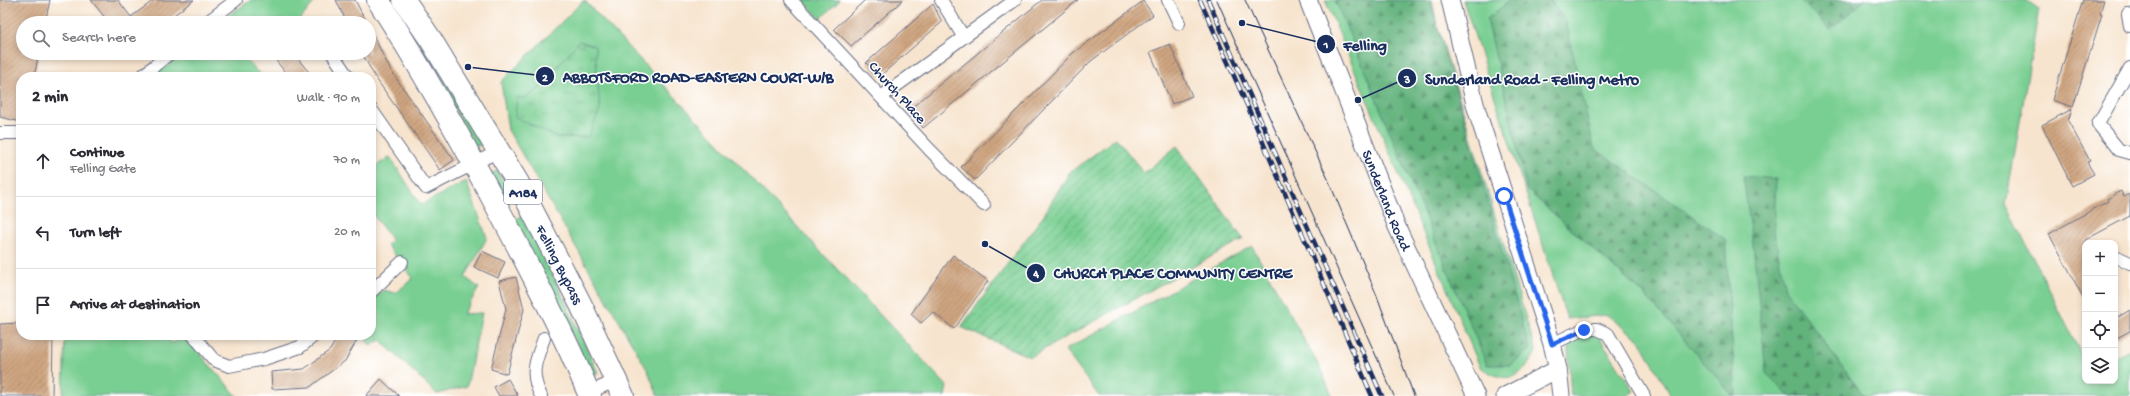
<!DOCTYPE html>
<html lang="en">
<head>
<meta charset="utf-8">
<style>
  body { margin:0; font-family:"Gochi Hand",sans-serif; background:#f2f2f3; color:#2b2b33 }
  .controls { position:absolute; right:12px; bottom:12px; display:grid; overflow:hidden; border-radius:8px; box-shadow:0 2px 6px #0003 }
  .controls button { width:36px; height:36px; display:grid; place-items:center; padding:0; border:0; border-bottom:1px solid #e1e1e2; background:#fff; color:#2b2b33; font:20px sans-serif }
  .stop { position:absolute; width:12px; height:12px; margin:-9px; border:3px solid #2563eb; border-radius:50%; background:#fff }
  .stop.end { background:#2563eb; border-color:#fff; box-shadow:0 1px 4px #0008 }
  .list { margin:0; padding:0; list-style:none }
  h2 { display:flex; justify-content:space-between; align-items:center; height:52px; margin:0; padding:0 16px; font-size:17px }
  h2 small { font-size:13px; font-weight:400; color:#7c7c81 }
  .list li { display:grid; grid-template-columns:26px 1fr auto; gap:12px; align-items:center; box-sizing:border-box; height:72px; padding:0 16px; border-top:1px solid #e1e1e2 }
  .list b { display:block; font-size:15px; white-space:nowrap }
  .list p { margin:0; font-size:13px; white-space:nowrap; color:#7c7c81 }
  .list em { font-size:13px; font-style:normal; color:#7c7c81 }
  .icon { flex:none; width:22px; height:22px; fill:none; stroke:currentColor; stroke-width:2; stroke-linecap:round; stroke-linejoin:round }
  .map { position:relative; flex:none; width:2130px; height:396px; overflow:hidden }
  .search { position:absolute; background:#fff; box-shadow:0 2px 6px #0003; left:16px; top:16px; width:360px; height:44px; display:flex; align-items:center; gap:10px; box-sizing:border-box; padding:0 14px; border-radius:22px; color:#7c7c81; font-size:15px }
  .panel { position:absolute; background:#fff; box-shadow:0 2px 6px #0003; left:16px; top:72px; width:360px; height:268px; border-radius:16px }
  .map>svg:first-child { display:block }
  .grass { fill:#79cf92; stroke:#4a7f78 }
  .forest { fill:url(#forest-firs); stroke:#3e706d }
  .park { fill:url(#park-tufts); stroke:#4a7f78 }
  .garden { fill:url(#garden-furrows); stroke:#4a7f78 }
  .building { fill:url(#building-hatch) }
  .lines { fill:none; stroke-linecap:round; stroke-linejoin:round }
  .street-casing { stroke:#686e85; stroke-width:14 }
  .secondary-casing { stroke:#686e85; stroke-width:19 }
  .highway-casing { stroke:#686e85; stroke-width:24 }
  .street { stroke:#fff; stroke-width:12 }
  .secondary { stroke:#fff; stroke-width:17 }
  .highway { stroke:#fff; stroke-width:22 }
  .tram { stroke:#1b2f5e; stroke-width:1 }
  .rail-casing { stroke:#1b2f5e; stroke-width:4.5 }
  .rail { stroke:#fff; stroke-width:3; stroke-dasharray:9; stroke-linecap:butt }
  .route { stroke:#2563eb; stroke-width:5 }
  .labels { text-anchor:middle; stroke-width:3; stroke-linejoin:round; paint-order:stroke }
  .shield { fill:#fff; stroke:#5f6d8e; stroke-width:1 }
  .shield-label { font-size:14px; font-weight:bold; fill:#1b2f5e }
  .street-label { font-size:15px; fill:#1b2f5e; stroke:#fff }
  .leader { fill:none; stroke:#1b2f5e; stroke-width:1.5 }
  .callout-dot { fill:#1b2f5e; stroke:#fff; stroke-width:1.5 }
  .mark-label { font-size:12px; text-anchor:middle; font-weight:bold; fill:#fff }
  .callout-label { font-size:16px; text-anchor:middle; font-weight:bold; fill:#1b2f5e; stroke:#fff; stroke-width:3; stroke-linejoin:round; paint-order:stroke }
</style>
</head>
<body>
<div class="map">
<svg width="2130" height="396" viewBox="0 0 2130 396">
  <defs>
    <pattern id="forest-firs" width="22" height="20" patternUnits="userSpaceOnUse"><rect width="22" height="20" fill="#62b27c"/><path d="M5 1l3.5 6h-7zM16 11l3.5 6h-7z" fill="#509169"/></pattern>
    <pattern id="park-tufts" width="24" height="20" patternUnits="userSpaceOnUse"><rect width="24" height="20" fill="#79cf92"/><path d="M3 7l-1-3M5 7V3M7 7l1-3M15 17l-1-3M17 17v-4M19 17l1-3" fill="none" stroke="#62a87a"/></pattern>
    <pattern id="garden-furrows" width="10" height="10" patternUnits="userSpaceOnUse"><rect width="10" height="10" fill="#79cf92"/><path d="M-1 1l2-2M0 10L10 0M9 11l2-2" fill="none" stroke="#62a87a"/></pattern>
    <pattern id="building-hatch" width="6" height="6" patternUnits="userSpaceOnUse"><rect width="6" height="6" fill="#cfa580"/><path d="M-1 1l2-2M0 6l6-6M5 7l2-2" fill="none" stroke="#a7876c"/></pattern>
  </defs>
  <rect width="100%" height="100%" fill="#fff"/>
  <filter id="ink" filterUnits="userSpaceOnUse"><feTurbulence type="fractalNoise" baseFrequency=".025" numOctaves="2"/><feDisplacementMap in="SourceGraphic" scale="8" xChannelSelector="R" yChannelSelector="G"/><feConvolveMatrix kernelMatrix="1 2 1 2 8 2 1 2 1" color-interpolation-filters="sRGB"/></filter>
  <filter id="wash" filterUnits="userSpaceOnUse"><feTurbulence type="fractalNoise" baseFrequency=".012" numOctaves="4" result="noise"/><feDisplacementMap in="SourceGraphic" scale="16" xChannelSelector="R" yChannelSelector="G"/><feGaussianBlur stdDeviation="0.9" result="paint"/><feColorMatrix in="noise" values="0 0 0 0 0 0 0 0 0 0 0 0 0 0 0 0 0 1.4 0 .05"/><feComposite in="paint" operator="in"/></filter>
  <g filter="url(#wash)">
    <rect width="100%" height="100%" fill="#f7e4ce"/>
    <!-- grass -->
    <g class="grass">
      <path d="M251,0H316L299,21L279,20L274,23H218Z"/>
      <path d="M584,0L947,386L945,396H658L648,371L508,130L501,82Z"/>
      <path d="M803,0H840L820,19Z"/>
      <path d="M1325,0H1432L1437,24L1536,352C1520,380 1508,385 1480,367Z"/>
      <path d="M1463,0H2026L2039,9L2006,204L2085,362V381H2115V356L2130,349V396H1671L1640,340L1607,315L1567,319Z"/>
      <path d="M428,49L484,143L476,147L423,53Z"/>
      <path d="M183,53H243L249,63L263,77H153Z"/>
      <path d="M390,157L421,205L466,181L487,238L465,277L479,288L463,314L482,313L467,386L437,394L380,340L371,346L362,335H371V300L383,290L396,293L413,278L387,245L392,240L371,212V169Z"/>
      <path d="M497,171L509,191L502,194L490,174Z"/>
      <path d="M525,215L598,373L592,376L515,219Z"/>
      <path d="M1252,246L1321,370L1332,396H1099L1065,350Z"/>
      <path d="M1582,334L1598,335L1634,391L1627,396H1571L1568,349L1572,342Z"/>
      <path d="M65,335H165L172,343L185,337L237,396H63Z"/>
    </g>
    <!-- forest -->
    <g class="forest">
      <path d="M1335,0H1430L1530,349L1511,365H1487Z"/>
      <path d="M1510,0H1550L1566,22L1594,148L1725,239L1736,396H1733L1645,295L1527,190L1487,19Z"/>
      <path d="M1800,0H1865L1830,30Z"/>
      <path d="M1743,176L1776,179L1774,231L1785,290L1864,396H1789L1766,373L1753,244Z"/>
    </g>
    <!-- park -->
    <path class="park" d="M579,41L595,46L600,110L588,137L558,138L515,117L517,98H525L538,90Z"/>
    <!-- garden -->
    <path class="garden" d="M1116,138L1144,173L1177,146L1243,239L1030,357L961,327L1043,216L1069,173Z"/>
    <g id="blocks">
      <!-- building -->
      <g class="building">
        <path d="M0,0H50L45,23H23V53H39L34,77H21V122L0,117Z"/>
        <path d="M91,0H118L131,17L154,0H194L163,23H109Z"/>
        <path d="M336,0H355L367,23H347Z"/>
        <path d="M865,0H903L851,46L834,29Z"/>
        <path d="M1042,0H1078L923,128L910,109Z"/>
        <path d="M2083,0H2104L2100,13L2102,14L2073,107L2052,100Z"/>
        <path d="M1143,1L1153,15L1091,61L975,180L961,167L1073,53Z"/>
        <path d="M933,4L942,22L880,76L866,63Z"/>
        <path d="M369,27L391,71L454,160L440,170L375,77L362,53H369Z"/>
        <path d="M1170,44L1192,96L1172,104L1150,52Z"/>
        <path d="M270,53H293L313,77H289Z"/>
        <path d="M2072,109L2068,121L2090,161L2087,162L2094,174L2072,186L2042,125Z"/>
        <path d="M2121,191L2124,197L2130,194V216L2085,240V301L2049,234L2108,201L2107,199Z"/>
        <path d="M482,251L505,262L498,278L474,267Z"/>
        <path d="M953,255L988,281L954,329L933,312L921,323L911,314Z"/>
        <path d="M516,277L524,309L507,374L491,369L506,309L499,281Z"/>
        <path d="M2130,310V331L2115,339V319Z"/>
        <path d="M21,323V335H53L52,396H0V324Z"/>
        <path d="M339,335H360L345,361L310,387L272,389L271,372L304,369L330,350Z"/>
        <path d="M381,379L399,396H366Z"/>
        <path d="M508,379L518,396H499L494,387Z"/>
      </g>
    </g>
  </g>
  <g filter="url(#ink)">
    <use href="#blocks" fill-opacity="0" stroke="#686e85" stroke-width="1"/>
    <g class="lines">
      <defs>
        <g id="street">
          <path d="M791,0L929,149L984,205"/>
          <path d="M941,0L963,36"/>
          <path d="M1168,0L1179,23"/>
          <path d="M2128,14L2130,26"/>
          <path d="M206,23L236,0"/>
          <path d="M332,53L348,77"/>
          <path d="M2130,68L2098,124L2119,150L2130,153"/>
          <path d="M141,77L170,53"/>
          <path d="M881,97L1015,0"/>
          <path d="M371,109L426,188L499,151"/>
          <path d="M0,133H21"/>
          <path d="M2115,256L2130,263"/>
          <path d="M371,292L402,262"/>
          <path d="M193,335L214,360L229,366L264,359L300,347L315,335"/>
          <path d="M1552,344L1584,329H1597L1608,334L1644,396"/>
          <path d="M584,394L616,381"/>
          <path d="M541,396C529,372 536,361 544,338"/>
        </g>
        <g id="secondary">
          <path id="s1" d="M1308,0L1397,227L1476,396"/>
          <path d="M1450,0L1476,108L1552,344L1558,369L1561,396"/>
          <path d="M1505,396L1558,369"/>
        </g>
        <g id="highway">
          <path d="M378,0C423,70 463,142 502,216C533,275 564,334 590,396"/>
          <path id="s2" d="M404,0L431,40L518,183L581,305L623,396"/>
        </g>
      </defs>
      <!-- street casing -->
      <use href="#street" class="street-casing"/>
      <!-- secondary casing -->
      <use href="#secondary" class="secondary-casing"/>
      <!-- highway casing -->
      <use href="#highway" class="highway-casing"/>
      <!-- street -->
      <use href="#street" class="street"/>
      <!-- secondary -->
      <use href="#secondary" class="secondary"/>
      <!-- highway -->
      <use href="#highway" class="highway"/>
      <!-- tram -->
      <g class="tram">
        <path d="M1217,0L1394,396"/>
        <path d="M1245,0L1328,179L1377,296L1414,396"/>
      </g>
      <defs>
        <g id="rail">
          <path d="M1200,0L1247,105L1372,396"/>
          <path d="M1208,0L1382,396"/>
        </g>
      </defs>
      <!-- rail casing -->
      <use href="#rail" class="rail-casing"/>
      <!-- rail -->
      <use href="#rail" class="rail"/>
    </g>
  </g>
  <g class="lines" filter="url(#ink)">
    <!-- route -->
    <path class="route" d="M1504,196L1552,344L1584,330"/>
  </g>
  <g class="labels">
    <!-- shield labels -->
    <rect class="shield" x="504" y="180" width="38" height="24" rx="3"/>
    <g class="shield-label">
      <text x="523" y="197">A184</text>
    </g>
    <!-- street labels -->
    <g class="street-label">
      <text transform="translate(898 92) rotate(48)" y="5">Church Place</text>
      <text dy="5" stroke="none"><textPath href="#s1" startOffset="215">Sunderland Road</textPath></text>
      <text dy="5" stroke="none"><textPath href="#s2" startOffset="307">Felling Bypass</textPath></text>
    </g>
  </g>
  <!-- callouts -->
  <path class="leader" d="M1242 23L1326 44M468 67L545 76M1358 100L1407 78M985 244L1036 273"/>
  <g class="callout-dot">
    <circle cx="1242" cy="23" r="4"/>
    <circle cx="468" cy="67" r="4"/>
    <circle cx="1358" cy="100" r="4"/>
    <circle cx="985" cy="244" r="4"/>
    <circle cx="1326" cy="44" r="10"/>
    <circle cx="545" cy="76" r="10"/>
    <circle cx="1407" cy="78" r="10"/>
    <circle cx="1036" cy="273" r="10"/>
  </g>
  <g class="mark-label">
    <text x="1326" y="48">1</text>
    <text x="545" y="81">2</text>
    <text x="1407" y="83">3</text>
    <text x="1036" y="277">4</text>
  </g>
  <g class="callout-label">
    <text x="1365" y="50">Felling</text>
    <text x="698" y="82">ABBOTSFORD ROAD-EASTERN COURT-W/B</text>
    <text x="1532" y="84">Sunderland Road - Felling Metro</text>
    <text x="1173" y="278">CHURCH PLACE COMMUNITY CENTRE</text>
  </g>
</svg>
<div class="controls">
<button>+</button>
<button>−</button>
<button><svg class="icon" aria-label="locate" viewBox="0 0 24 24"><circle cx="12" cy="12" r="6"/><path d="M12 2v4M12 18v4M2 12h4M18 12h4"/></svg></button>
<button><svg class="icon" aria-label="layers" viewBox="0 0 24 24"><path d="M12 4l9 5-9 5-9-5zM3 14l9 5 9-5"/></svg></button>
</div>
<div class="stop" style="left:1504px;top:196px"></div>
<div class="stop end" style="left:1584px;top:330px"></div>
<div class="search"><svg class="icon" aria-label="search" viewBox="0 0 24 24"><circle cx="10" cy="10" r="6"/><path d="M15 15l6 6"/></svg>Search here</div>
<section class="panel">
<h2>2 min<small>Walk · 90 m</small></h2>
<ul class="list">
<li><svg class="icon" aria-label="ahead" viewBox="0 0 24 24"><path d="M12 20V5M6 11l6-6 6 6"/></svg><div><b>Continue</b><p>Felling Gate</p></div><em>70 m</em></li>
<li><svg class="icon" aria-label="left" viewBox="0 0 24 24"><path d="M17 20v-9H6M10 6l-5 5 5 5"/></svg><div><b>Turn left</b></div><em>20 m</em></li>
<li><svg class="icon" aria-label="arrive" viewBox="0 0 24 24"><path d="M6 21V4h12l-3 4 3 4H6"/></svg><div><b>Arrive at destination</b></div></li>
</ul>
</section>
</div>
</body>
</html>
